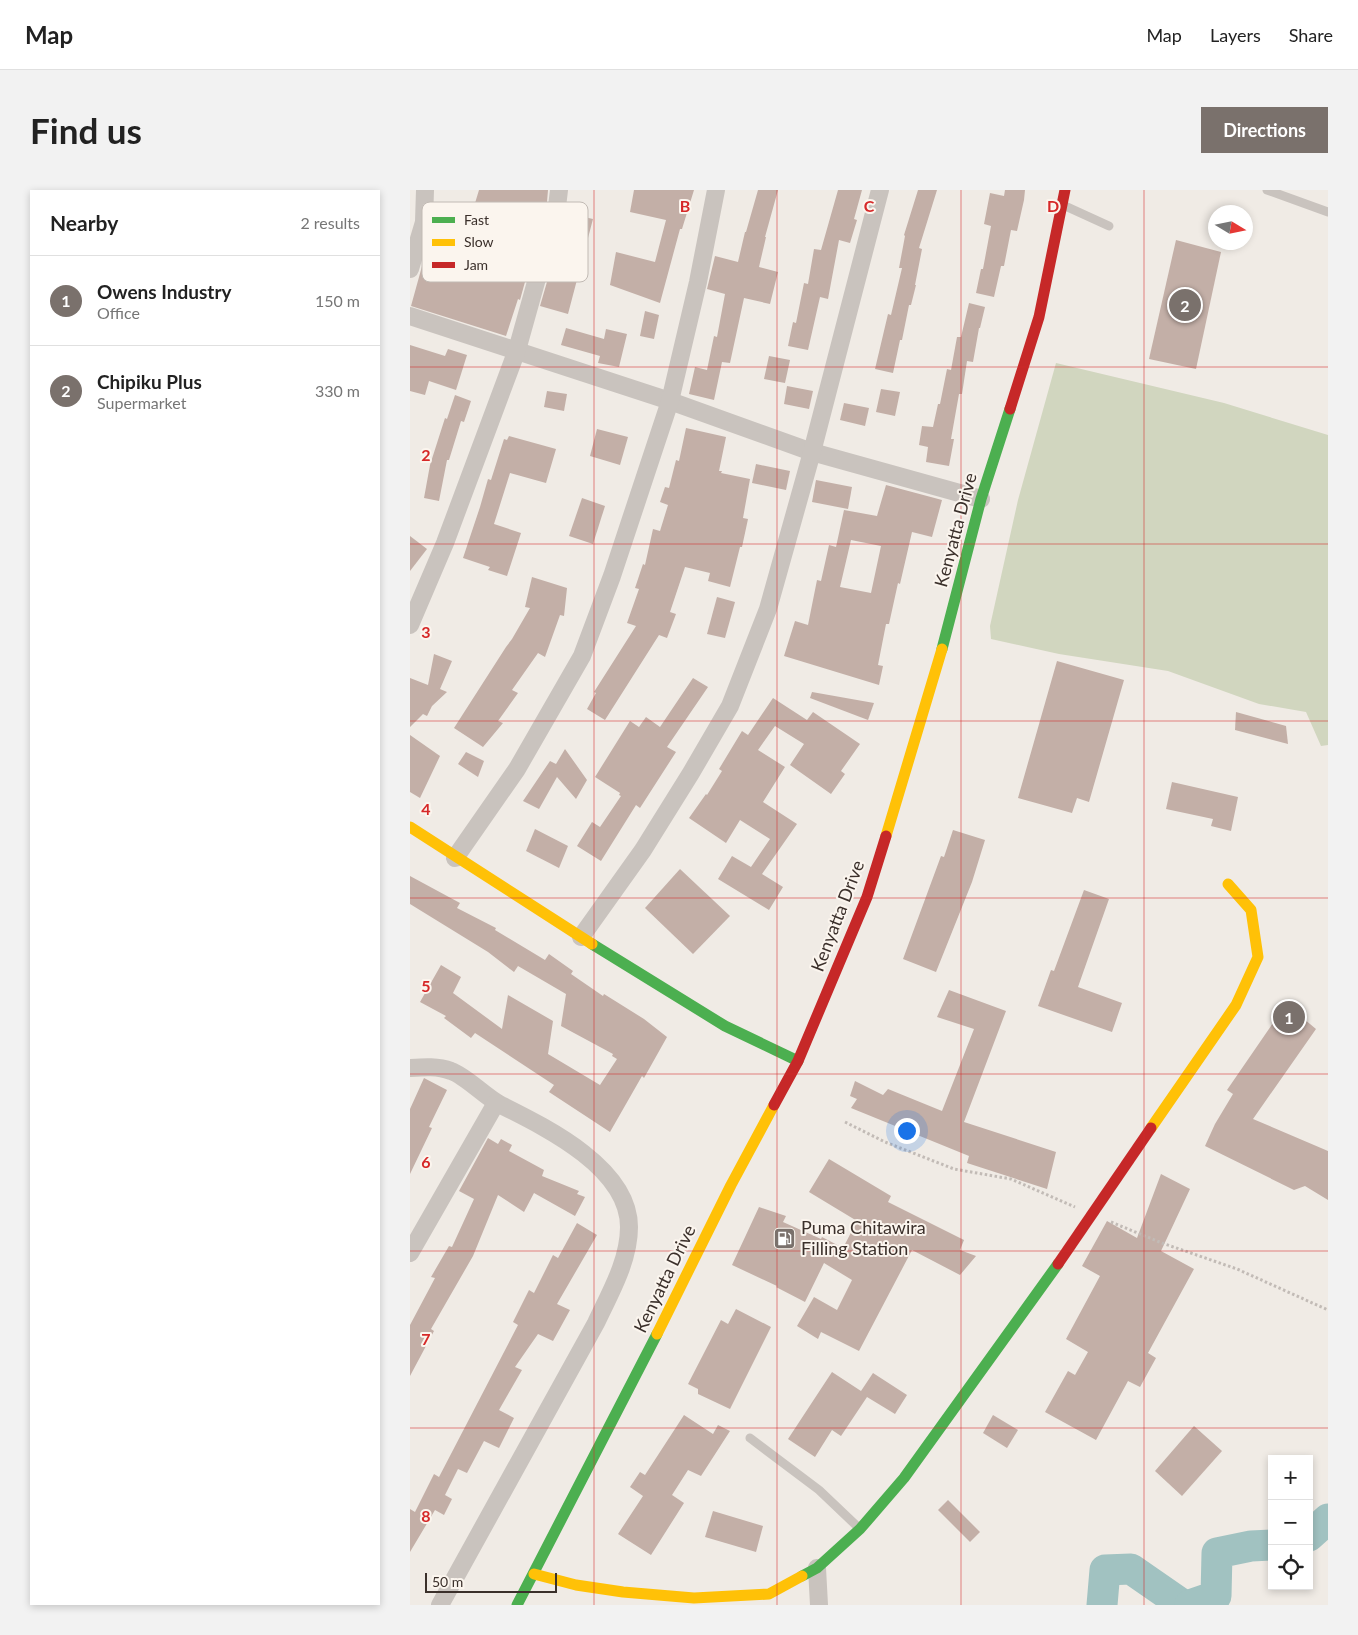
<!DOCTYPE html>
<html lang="en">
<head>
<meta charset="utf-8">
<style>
  body { margin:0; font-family:Lato,sans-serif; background:#f2f2f2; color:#222 }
  .controls { position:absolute; right:15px; bottom:15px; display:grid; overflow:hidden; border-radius:0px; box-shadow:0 2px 8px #0003 }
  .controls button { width:45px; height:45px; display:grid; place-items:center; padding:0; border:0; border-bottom:1px solid #e0e0e0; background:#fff; color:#222; font:25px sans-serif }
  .compass { position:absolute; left:798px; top:15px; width:45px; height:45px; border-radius:50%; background:#fff; box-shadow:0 2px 8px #0003; rotate:100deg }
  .scale { position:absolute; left:15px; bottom:12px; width:132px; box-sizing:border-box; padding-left:5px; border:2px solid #3b302b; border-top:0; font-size:14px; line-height:18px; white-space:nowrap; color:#3b302b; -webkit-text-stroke:4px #fbf5ee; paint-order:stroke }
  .you { position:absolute; left:496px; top:940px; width:18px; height:18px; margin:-12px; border:4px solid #fff; border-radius:50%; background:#1a73e8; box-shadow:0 0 0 8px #1a73e833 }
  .badge { display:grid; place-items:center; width:32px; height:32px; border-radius:50%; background:#7a716c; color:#fff; font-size:16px; font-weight:700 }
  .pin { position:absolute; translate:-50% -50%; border:2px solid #fff; box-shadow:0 1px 5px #0006 }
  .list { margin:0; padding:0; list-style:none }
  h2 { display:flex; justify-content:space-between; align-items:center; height:65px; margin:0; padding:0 20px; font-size:21px }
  h2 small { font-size:16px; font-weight:400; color:#767676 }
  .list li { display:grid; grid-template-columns:32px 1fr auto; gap:15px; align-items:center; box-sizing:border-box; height:90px; padding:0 20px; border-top:1px solid #e0e0e0 }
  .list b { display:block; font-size:19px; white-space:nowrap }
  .list p { margin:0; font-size:16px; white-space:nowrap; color:#767676 }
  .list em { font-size:16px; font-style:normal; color:#767676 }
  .icon { flex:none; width:28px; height:28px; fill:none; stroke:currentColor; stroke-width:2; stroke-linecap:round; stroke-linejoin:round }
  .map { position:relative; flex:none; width:918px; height:1415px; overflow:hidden; border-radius:0px }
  header { display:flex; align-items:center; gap:30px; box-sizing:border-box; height:70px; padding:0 25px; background:#fff; border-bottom:1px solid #e0e0e0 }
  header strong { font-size:24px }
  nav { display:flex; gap:28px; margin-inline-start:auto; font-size:18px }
  .intro { display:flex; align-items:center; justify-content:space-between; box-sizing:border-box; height:120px; padding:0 30px }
  h1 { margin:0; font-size:35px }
  .button { padding:12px 22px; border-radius:0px; background:#7a716c; color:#fff; font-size:18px; font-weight:700 }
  main { display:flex; gap:30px; padding:0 30px }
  aside { flex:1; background:#fff; border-radius:0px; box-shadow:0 2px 8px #0003 }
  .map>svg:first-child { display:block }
  .green { fill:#d1d6bf }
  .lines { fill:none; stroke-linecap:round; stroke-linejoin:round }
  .river { stroke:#a1c2c1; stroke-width:31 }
  .building { fill:#c3afa7; fill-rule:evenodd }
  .path { stroke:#c2bbb6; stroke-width:3; stroke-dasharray:2.5 2.5; stroke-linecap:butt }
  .lane { stroke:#c9c3be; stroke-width:9 }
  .street { stroke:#c9c3be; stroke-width:18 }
  .fast { stroke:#4caf50; stroke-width:11 }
  .slow { stroke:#ffc107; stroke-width:11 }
  .jam { stroke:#c62828; stroke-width:11 }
  .grid { fill:none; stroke:#d62828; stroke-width:1; stroke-opacity:0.55 }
  .labels { text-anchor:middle; stroke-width:4; stroke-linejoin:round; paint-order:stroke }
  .street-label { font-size:18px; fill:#3b302b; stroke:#fbf5ee }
  .poi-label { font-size:18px; fill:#3b302b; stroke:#fbf5ee; text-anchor:start }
  .key { fill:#fbf5ee; stroke:#c1bab4; stroke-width:1 }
  .key-label { font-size:14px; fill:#3b302b }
  .grid-label { font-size:16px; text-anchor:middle; font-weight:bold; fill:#d62828; stroke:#fbf5ee; stroke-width:4; stroke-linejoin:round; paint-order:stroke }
</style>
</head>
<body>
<header>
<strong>Map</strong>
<nav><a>Map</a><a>Layers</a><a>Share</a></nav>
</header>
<div class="intro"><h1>Find us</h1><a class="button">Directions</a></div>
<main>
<aside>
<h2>Nearby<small>2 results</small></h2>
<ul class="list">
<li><span class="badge">1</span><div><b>Owens Industry</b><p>Office</p></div><em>150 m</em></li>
<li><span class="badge">2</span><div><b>Chipiku Plus</b><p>Supermarket</p></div><em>330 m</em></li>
</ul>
</aside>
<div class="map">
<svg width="918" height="1415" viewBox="0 0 918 1415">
  <rect width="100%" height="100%" fill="#f0ebe5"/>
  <!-- green -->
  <path class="green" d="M646,173L814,213L918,245V555L911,556L896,522L849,514L758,481L649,464L581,449L580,436L608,310Z"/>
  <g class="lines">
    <!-- river -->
    <g class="river">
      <path d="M899,1346L918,1329"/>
      <path d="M692,1415L695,1380L721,1379L773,1415"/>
      <path d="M780,1415L806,1406L807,1363L841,1356L862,1355"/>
    </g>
  </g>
  <!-- building -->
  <g class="building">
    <path d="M69,0H138L137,12L110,110L108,109L96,146L1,116L14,69L45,79Z"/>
    <path d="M224,0H284L272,39H270L250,113L200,95L206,62L245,72L256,30L220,22Z"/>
    <path d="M348,0H368L355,47H356L349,77L368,82L360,114L334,108L320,173L312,172L304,210L279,204L285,177L297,180L304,146L307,147L315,104L297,99L305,66L328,72L335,42H336Z"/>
    <path d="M428,0H452L444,29L447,30L440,53L429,50L418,109L410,107L398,160L378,156L383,132L386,133L394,93L398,94L404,59L411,60Z"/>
    <path d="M508,0H527L509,58L512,59L505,95H506L501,115H499L492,150H490L483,183L465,179L478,124L481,125L492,78H489L495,46L494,45Z"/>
    <path d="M595,0H615L614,10L607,41L601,40L594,76H591L584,107L566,103L571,79H573L581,36L574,34L580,3L594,6Z"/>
    <path d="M161,24L183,29L158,124L130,116L148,54L152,56Z"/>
    <path d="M766,50L811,62L786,179L739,169Z"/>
    <path d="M559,113L575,117L570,138H569L563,172L557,171L552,204H549L541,249H544L539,276L516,272L518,257L509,255L512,236L523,237L528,214H530L537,179L541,180L547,147H551Z"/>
    <path d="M235,121L249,125L244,149L230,146Z"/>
    <path d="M156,138L194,149L196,139L217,144L209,177L188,173L190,166L151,155Z"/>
    <path d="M0,155L35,166L38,159L57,165L46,200L19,191L15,205L0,201Z"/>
    <path d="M359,166L380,170L375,193L354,189Z"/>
    <path d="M377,196L403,201L399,219L374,214Z"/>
    <path d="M471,199L490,202L485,226L466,222Z"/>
    <path d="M137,201L157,204L154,221L134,217Z"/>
    <path d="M45,205L61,211L54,232L51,231L39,270H37L29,311L14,308L20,275L35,228L37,229Z"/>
    <path d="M434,213L459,218L455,236L430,230Z"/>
    <path d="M276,238L316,247L309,281H312L311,283L340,289L333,328L338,329L332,357H330L320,397L298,391L300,383L275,377L260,422L266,424L257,448L249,445L195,530L177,519L186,503L184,502L226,436L217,433L229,399L225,398L233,374L235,375L243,339L250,341L258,315L250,312L255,297L259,298L266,270L269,271Z"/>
    <path d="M187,239L218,247L210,275L180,266Z"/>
    <path d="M99,246L146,259L136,293L100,283L84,334L111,343L97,386L78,380L80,377L53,368L70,317L78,289L81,290L94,249L97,250Z"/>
    <path d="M346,274L380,281L376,300L342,293Z"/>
    <path d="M406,290L442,297L438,319L402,312Z"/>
    <path d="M476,295L532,310L522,347L502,342L490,394L488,393L479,434H476L468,475L473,476L469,495L374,466L385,431L398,435L407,390L411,391L419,355L426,357L434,320L467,326ZM441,350L471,356L461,403L430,397Z"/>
    <path d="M172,308L195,316L183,354L159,346Z"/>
    <path d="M0,346L17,359L0,381Z"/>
    <path d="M122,387L157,398L154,426L150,425L135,467L128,463L102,500L108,503L88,531L93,533L73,557L44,538L96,457L102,449L120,418L115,417Z"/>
    <path d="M307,407L325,412L315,448L297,444Z"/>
    <path d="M24,464L42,471L30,499L37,502L22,516L17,526L13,524L0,537V488L18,495Z"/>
    <path d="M647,471L714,490L679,612L667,608L662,623L608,608Z"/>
    <path d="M283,488L298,497L257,557L266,562L230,618L226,615L191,671L167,656L182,632L190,637L211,606L209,605L210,603L185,587L220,531L229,537L236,527L250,537Z"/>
    <path d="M402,502L464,513L458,530L400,508Z"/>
    <path d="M363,508L397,530L403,522L450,554L431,581L435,584L421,604L380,575L394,554L365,536L348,560L375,577L353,612L387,634L352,684L373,697L359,720L308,689L322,666L341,677L360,649L330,630L316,653L279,628L296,604L297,605L312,581L309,579L332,541L338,545Z"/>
    <path d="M826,522L876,536L878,554L825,540Z"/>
    <path d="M0,545L30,566L10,608L0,602Z"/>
    <path d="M155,559L177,590L166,609L147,587L129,619L113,611L140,571L146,574Z"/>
    <path d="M56,562L74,571L68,587L48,574Z"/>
    <path d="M762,592L828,607L821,641L801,636L803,629L756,619Z"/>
    <path d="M125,639L158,656L149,678L116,661Z"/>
    <path d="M543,640L575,650L562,692L526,782L493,769L531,666L534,667Z"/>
    <path d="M270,679L320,726L283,764L235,718Z"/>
    <path d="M0,686L50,713L47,718L86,738L85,740L135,770L139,764L163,781L161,784L193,806L194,804L234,829L257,847L234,888L232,886L200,942L139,902L144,895L65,843L61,848L34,828L36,826L10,812L31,775L51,787L43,803L92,839L98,805L143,831L138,864L190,895L207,869L202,866L203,864L151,836L156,804L108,776L104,782L78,762L0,714Z"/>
    <path d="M674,700L699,709L668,797L712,813L702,842L628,816L641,780L644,781Z"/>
    <path d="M539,800L596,821L554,932L646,962L637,999L557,973L559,966L441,918L447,909L440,906L445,891L473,905L478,899L532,921L564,839L527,827Z"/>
    <path d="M876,814L906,839L843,929L918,961V1010L895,996L884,1000L795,956L805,934L823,904L817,900Z"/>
    <path d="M14,888L37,900L19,937L22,938L0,984V919Z"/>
    <path d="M78,948L88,954L91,949L102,955L99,961L134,980L132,986L169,1001L167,1004L175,1007L165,1026L124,1003L114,1022L88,1005L63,1066L21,1139L24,1141L0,1186V1135L25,1088L21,1087L39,1056L42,1057L64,1009L49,1001Z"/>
    <path d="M419,969L481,1006L478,1012L554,1050L550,1060L566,1066L550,1085L502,1060L449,1161L411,1142L408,1149L387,1136L404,1107L427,1120L442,1090L414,1073L395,1112L366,1097L367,1096L322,1075L349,1017L376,1026L373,1032L411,1049L412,1047L433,1058L447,1031L399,1002Z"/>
    <path d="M751,984L780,999L751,1061L784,1079L738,1163L746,1168L730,1197L718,1191L686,1250L635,1222L658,1181L665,1185L678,1162L656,1149L690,1086L672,1076L697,1031L727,1048Z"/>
    <path d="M167,1033L187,1045L147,1114L160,1120L143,1151L128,1144L105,1177L112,1180L89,1220L104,1228L89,1258L74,1251L57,1283L48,1279L35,1305L42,1309L34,1325L25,1320L0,1362V1319L5,1322L24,1284L29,1287L108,1135L103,1132L119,1100L124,1103L143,1065L148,1068Z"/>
    <path d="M326,1119L361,1137L320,1219L288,1204V1199L278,1194L311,1130L318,1134Z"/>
    <path d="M422,1182L451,1201L463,1183L497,1205L485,1224L457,1207L431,1246L422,1240L405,1267L378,1249Z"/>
    <path d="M274,1225L303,1244L308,1235L320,1241L291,1286L278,1280L262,1305L274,1313L241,1365L208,1344L233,1306L220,1297L230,1282L235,1285Z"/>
    <path d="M583,1225L608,1240L597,1258L573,1243Z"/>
    <path d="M784,1236L812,1261L772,1306L745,1281Z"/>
    <path d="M538,1310L570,1342L560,1352L528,1320Z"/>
    <path d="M303,1321L353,1336L346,1362L295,1347Z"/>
  </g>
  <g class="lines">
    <!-- path -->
    <g class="path">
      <path d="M435,932L475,952L544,979L601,989L665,1017"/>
      <path d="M701,1032L752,1053L827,1079L918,1120"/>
    </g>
    <!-- lane -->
    <g class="lane">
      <path d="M857,0L918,22"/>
      <path d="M653,15L699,36"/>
      <path d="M340,1248L409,1300L450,1339"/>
    </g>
    <!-- street -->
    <g class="street">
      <path d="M0,79L14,32L15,0"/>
      <path d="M0,126L260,211L402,262L571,309"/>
      <path d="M0,435L35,353L107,160L147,17L149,0"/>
      <path d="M45,668L107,579L172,466L202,386L260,211L288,92L306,0"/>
      <path d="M171,747L233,660L281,583L320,516L358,419L402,262L470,0"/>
      <path d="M0,878C14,877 28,876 41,881C56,886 75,907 91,915C137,938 219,978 219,1037C219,1071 200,1103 186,1133L30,1415"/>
      <path d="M0,1063L86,913"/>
      <path d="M407,1378L409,1415"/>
    </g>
    <!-- fast -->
    <g class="fast">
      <path d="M532,459L571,309L600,219"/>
      <path d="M182,754L315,836L388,871"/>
      <path d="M392,1386L407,1378L450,1339L494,1288L648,1074"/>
      <path d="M107,1415L247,1144"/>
    </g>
    <!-- slow -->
    <g class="slow">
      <path d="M0,637L182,754"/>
      <path d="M476,646L532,459"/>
      <path d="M741,938L826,815L848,767L841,720L818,694"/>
      <path d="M247,1144L321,995L364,915"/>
      <path d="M124,1384L166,1395L213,1402L284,1408L359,1404L392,1386"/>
    </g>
    <!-- jam -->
    <g class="jam">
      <path d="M600,219L629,127L655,0"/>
      <path d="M364,915L388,871L457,707L476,646"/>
      <path d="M648,1074L741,938"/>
    </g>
  </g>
  <!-- grid -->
  <path class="grid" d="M184,0V1415M367,0V1415M551,0V1415M734,0V1415M0,177H918M0,354H918M0,531H918M0,708H918M0,884H918M0,1061H918M0,1238H918"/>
  <!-- icons -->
  <defs>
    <symbol id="fuel-square" viewBox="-11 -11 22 22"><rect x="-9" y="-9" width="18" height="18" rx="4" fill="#7a716c" stroke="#fbf5ee"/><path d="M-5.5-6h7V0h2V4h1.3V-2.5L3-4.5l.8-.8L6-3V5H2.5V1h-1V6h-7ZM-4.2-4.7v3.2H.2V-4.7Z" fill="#fff"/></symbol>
  </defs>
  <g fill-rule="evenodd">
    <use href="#fuel-square" x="362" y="1036" width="25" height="25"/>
  </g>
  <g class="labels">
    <!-- street labels -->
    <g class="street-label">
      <text transform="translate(546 340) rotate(-75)" y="6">Kenyatta Drive</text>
      <text transform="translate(428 726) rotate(-69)" y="6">Kenyatta Drive</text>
      <text transform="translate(255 1089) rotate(-64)" y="6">Kenyatta Drive</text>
    </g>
    <!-- poi labels -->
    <g class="poi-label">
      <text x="391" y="1044">Puma Chitawira<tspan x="391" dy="21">Filling Station</tspan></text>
    </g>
  </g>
  <!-- legend -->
  <rect x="12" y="12" width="166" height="80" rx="8" class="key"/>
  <rect x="22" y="27" width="23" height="6" fill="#4caf50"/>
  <rect x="22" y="49" width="23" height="7" fill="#ffc107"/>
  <rect x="22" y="72" width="23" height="6" fill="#c62828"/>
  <g class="key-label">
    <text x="54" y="35">Fast</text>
    <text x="54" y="57">Slow</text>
    <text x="54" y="80">Jam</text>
  </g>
  <g class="grid-label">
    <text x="275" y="22">B</text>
    <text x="459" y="22">C</text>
    <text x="643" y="22">D</text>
    <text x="16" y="271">2</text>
    <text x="16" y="448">3</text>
    <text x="16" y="625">4</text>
    <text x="16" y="802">5</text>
    <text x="16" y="978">6</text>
    <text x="16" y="1155">7</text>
    <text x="16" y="1332">8</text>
  </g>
</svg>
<div class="controls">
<button>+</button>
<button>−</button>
<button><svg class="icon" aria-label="locate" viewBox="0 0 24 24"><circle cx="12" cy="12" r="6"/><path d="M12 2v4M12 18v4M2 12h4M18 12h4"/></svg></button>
</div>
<svg class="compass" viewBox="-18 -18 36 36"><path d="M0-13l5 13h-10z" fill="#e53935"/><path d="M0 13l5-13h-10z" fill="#767676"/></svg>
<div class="scale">50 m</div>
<div class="you"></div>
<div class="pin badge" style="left:879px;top:827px">1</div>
<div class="pin badge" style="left:775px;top:115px">2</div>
</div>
</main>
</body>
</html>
